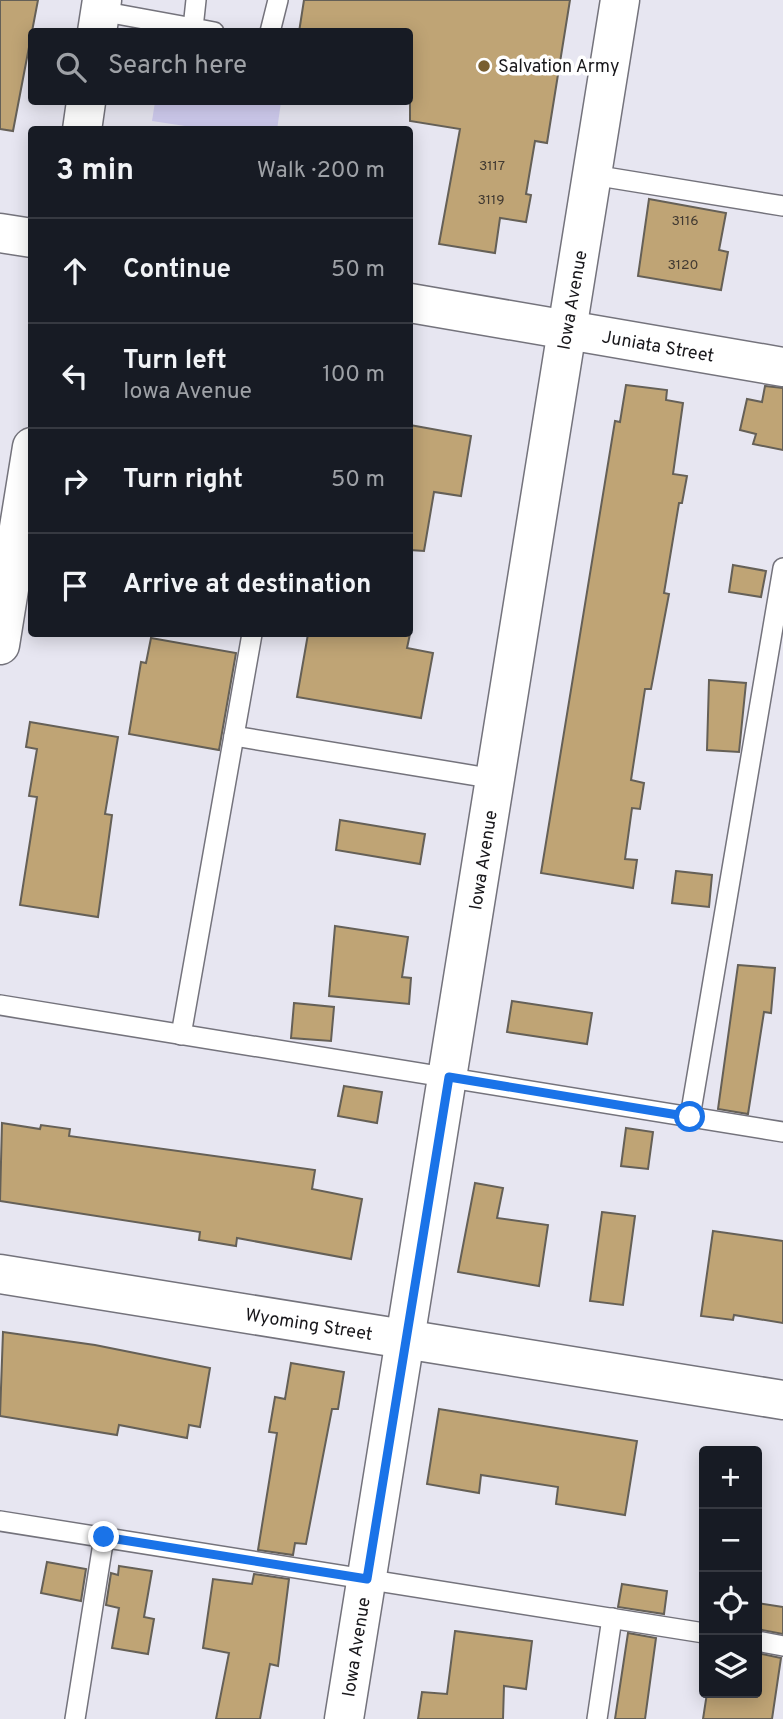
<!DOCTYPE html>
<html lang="en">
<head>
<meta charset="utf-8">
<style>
  body { margin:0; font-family:Overpass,sans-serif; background:#20242c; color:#f1f3f6 }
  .controls { position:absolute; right:21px; bottom:21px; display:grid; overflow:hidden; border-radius:7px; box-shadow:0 4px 18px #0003 }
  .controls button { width:63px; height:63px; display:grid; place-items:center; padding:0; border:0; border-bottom:2px solid #363941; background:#171b24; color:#f1f3f6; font:35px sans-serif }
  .stop { position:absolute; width:21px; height:21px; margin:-16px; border:5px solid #1a73e8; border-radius:50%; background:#fff }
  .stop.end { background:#1a73e8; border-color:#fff; box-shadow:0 2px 7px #0008 }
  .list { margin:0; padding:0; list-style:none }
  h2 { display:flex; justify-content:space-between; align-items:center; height:91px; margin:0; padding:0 28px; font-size:30px }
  h2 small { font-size:23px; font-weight:400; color:#9ea1a6 }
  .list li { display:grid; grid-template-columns:46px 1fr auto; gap:21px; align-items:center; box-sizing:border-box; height:105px; padding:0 28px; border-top:2px solid #363941 }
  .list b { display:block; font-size:26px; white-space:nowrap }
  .list p { margin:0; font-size:23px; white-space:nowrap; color:#9ea1a6 }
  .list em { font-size:23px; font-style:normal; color:#9ea1a6 }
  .icon { flex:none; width:38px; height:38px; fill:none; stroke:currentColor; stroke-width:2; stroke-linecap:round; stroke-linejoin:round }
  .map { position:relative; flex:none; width:783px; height:1719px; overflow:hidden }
  .search { position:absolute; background:#171b24; box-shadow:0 4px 18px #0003; left:28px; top:28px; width:385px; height:77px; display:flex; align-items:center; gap:18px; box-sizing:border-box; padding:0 24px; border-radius:7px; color:#9ea1a6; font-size:26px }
  .panel { position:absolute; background:#171b24; box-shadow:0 4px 18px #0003; left:28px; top:126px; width:385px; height:511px; border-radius:7px }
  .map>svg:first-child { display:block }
  .green { fill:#d0ccef }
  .building { fill:#bfa475; stroke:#656057; stroke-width:2 }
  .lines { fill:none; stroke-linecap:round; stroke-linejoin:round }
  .lane-casing { stroke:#74737c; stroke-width:22 }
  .street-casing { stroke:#74737c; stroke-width:41 }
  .lane { stroke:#fff; stroke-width:19 }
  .street { stroke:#fff; stroke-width:38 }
  .route { stroke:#1a73e8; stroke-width:9 }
  .poi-dot { fill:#785e30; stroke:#fff; stroke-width:2.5 }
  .labels { text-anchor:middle; stroke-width:7; stroke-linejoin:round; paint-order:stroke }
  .number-label { font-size:14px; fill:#423a32 }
  .poi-label { font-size:18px; fill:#18171b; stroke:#fff; text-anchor:start }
  .street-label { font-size:18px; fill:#18171b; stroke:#fff }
</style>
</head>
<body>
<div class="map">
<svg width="783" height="1719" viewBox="0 0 783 1719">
  <rect width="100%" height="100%" fill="#e7e6f1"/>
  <!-- green -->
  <path class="green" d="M155,102H281L277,130L205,129L152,121Z"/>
  <!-- building -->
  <g class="building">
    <path d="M0,0H38L13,131L0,129Z"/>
    <path d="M304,0H570L547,143L535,141L526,194L531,195L526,222L500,218L495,253L439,244L460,129L410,121V32H299Z"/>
    <path d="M649,199L726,213L719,250L728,252L721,290L638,276Z"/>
    <path d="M626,385L667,390L666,400L683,403L673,474L687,476L682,503H679L664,593L669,594L651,689H645L631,780L644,783L640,809L632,808L625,859L637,860L633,888L541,873L615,421L620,422Z"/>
    <path d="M765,386L783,388V450L753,444L756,434L740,430L747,399L762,402Z"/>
    <path d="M410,425L471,436L461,496L434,492L424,551L410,550Z"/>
    <path d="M733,565L766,571L761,597L729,592Z"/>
    <path d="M308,634H410L407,648L433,653L421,718L297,697Z"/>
    <path d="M151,638L236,653L219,750L129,734L141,662L146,663Z"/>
    <path d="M709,680L746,683L739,752L707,750Z"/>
    <path d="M30,722L118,737L105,814L112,815L98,917L20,905L37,797L29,796L37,749L26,747Z"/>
    <path d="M340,820L425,834L420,864L336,850Z"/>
    <path d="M676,871L712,875L709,907L672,903Z"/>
    <path d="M335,926L408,937L402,977L411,978L409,1004L329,996Z"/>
    <path d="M738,965L775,968L771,1013L764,1012L748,1114L718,1109Z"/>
    <path d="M512,1001L592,1013L587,1044L507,1032Z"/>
    <path d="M294,1003L334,1007L331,1041L291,1038Z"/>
    <path d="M344,1086L382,1092L377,1123L338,1116Z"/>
    <path d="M2,1123L40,1129L41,1125L70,1129L69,1136L315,1170L312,1189L362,1199L351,1259L237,1238L236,1246L199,1240L200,1232L0,1201Z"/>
    <path d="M626,1128L653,1132L648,1169L621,1166Z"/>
    <path d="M475,1183L503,1188L497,1218L548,1225L539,1286L458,1272Z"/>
    <path d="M602,1212L635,1216L623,1305L590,1301Z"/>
    <path d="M713,1231L783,1241V1323L734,1315L733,1320L701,1316Z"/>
    <path d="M3,1332L95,1345L210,1368L200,1427L189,1425L187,1438L119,1425L117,1435L0,1416Z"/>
    <path d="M291,1363L344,1372L338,1409H332L306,1544L295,1543L293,1555L258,1550L277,1433L269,1432L275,1397L285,1399Z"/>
    <path d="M439,1409L637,1441L625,1515L556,1504L558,1487L481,1475L479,1493L427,1484Z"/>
    <path d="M47,1562L86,1569L81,1601L41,1593Z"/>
    <path d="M119,1566L152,1571L144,1617L154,1619L148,1654L112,1648L119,1608L106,1605L111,1573L118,1575Z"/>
    <path d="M254,1574L289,1579L278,1666L270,1664L260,1719H216L229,1653L203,1648L213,1579L252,1584Z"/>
    <path d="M622,1584L667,1591L664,1614L618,1607Z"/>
    <path d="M757,1603L783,1607V1634L757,1629Z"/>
    <path d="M455,1631L532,1641L526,1689L504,1686L503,1719H418L422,1692L447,1694Z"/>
    <path d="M628,1633L656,1638L645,1719H615Z"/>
    <path d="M757,1653L781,1658L772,1719H703L707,1693H757Z"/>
  </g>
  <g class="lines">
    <defs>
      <g id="lane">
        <path d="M196,0L193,28L214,32"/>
        <path d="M100,11L193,28"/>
        <path d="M270,32L278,0"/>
        <path d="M593,175L783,206"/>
        <path d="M234,736L495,779"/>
        <path d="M0,1005L783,1132"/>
        <path d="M181,1035L252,634"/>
        <path d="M690,1117L783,568"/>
        <path d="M0,1521L704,1633"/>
        <path d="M757,1641L783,1646"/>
        <path d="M75,1719L104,1537"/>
        <path d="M597,1719L612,1618"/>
      </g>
      <g id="street">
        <path d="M97,32L102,0"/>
        <path d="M82,130L86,102"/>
        <path d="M0,233L32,238"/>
        <path d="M410,303L783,367"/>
        <path d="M0,645L32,447"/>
        <path d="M0,1274L783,1400"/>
        <path d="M344,1719L620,0"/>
      </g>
    </defs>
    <!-- lane casing -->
    <use href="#lane" class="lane-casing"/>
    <!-- street casing -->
    <use href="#street" class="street-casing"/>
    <!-- lane -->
    <use href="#lane" class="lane"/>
    <!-- street -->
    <use href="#street" class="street"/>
  </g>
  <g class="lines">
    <!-- route -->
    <path class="route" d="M104,1537L367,1579L449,1077L690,1117"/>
  </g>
  <!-- markers -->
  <circle class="poi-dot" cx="484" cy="66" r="7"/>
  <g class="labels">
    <!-- number labels -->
    <g class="number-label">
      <text x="492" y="170">3117</text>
      <text x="491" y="204">3119</text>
      <text x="685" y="225">3116</text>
      <text x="683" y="269">3120</text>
    </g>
    <!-- poi labels -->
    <g class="poi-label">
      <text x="498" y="72">Salvation Army</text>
    </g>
    <!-- street labels -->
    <g class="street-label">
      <text transform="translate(572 300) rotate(-80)" y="6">Iowa Avenue</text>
      <text transform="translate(658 346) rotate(10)" y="6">Juniata Street</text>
      <text transform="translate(483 860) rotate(-81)" y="6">Iowa Avenue</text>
      <text transform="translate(309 1324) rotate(9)" y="6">Wyoming Street</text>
      <text transform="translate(356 1647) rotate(-81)" y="6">Iowa Avenue</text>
    </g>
  </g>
</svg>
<div class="controls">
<button>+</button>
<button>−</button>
<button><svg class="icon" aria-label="locate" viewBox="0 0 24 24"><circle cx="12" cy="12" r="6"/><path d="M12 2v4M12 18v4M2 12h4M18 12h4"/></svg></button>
<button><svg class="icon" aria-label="layers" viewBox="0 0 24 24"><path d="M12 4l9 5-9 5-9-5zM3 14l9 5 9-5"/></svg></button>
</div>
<div class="stop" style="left:690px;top:1117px"></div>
<div class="stop end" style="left:104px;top:1537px"></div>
<div class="search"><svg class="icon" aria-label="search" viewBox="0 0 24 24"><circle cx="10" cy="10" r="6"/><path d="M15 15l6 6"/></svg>Search here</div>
<section class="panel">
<h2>3 min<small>Walk · 200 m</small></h2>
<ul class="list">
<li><svg class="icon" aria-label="ahead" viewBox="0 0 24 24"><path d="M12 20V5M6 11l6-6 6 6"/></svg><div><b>Continue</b></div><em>50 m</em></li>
<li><svg class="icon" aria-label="left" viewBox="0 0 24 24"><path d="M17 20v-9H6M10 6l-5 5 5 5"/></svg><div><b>Turn left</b><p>Iowa Avenue</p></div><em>100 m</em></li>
<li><svg class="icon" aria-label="right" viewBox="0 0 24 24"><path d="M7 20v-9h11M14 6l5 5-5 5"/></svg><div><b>Turn right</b></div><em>50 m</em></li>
<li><svg class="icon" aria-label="arrive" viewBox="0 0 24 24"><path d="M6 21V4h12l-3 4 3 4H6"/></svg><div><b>Arrive at destination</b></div></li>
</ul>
</section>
</div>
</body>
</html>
